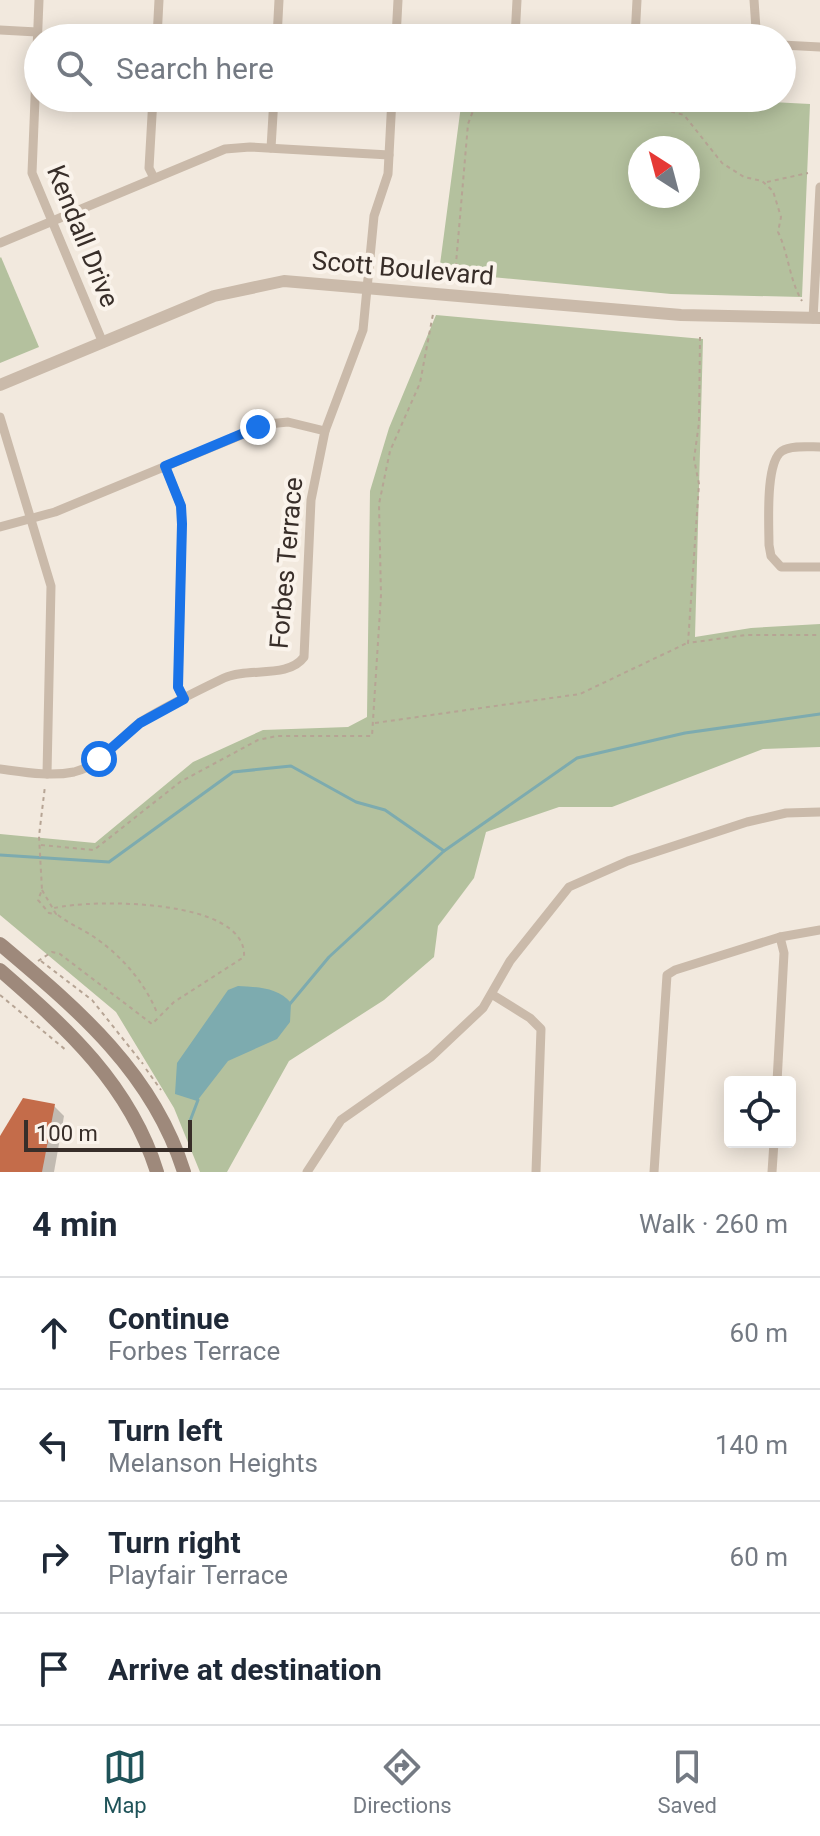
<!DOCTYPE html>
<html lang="en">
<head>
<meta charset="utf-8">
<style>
  body { margin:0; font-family:Roboto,sans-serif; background:#f2f2f3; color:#1f2937 }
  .controls { position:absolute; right:24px; bottom:24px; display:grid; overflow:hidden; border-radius:8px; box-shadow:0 4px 20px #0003 }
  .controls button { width:72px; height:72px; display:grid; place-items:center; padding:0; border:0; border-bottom:2px solid #e0e1e3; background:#fff; color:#1f2937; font:40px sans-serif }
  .compass { position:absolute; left:628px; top:136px; width:72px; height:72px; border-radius:50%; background:#fff; box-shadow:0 4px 20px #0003; rotate:324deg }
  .scale { position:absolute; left:24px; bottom:20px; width:168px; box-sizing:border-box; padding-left:8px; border:4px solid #382e29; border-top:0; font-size:22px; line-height:28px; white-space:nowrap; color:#382e29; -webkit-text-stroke:6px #faf3eb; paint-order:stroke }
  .stop { position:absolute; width:24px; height:24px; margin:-18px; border:6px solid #1a73e8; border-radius:50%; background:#fff }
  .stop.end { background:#1a73e8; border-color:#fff; box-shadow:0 2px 8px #0008 }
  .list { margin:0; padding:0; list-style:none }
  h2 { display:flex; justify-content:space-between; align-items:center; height:104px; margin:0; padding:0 32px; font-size:34px }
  h2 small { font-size:26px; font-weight:400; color:#747a83 }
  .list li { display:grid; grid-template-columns:52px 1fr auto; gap:24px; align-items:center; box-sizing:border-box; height:112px; padding:0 32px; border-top:2px solid #e0e1e3 }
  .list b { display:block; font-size:30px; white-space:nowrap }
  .list p { margin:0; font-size:26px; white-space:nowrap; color:#747a83 }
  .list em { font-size:26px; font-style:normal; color:#747a83 }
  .icon { flex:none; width:44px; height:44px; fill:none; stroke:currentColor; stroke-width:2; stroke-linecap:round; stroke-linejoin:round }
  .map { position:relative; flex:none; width:820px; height:1172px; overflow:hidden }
  .search { position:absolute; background:#fff; box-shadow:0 4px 20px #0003; left:24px; right:24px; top:24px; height:88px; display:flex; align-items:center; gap:20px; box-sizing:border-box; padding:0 28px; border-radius:44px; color:#747a83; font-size:30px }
  .sheet { height:552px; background:#fff }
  nav { display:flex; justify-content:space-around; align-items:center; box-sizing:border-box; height:112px; border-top:2px solid #e0e1e3; background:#fff; font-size:22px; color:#747a83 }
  nav a { display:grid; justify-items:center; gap:4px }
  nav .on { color:#1f5359 }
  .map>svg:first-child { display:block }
  .green { fill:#b4c19e; fill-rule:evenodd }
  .water { fill:#7dabaf }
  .shadow { fill:#0003 }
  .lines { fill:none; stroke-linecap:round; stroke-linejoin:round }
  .stream { stroke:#7dabaf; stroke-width:3 }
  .building { fill:#c46c4a }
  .path { stroke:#b6a494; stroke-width:2; stroke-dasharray:4 4; stroke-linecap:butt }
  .minor { stroke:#cabaaa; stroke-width:9 }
  .tertiary { stroke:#cabaaa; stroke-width:12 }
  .secondary { stroke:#9e897b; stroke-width:14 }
  .route { stroke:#1a73e8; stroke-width:10 }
  .labels { text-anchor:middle; stroke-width:8; stroke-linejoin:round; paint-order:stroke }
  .street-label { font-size:26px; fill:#382e29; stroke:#faf3eb }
</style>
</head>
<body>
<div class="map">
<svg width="820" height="1172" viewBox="0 0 820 1172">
  <rect width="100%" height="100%" fill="#f2e9de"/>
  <!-- green -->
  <g class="green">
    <path d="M462,98H689L810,104L802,297L671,294L439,272ZM688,148V196H640V148Z"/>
    <path d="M1,257L39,347L0,363V258Z"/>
    <path d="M436,315L703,339L695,637L751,628L820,624V747L763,749L612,807H559L486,832L474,878L438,926L434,957L384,1000L289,1061L227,1172H200L174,1108L116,1012L0,915V834L95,843L193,762L263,730L348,727L367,717L370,491L389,428Z"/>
  </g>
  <!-- water -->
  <path class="water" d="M238,986C257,987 278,987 291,1003L290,1022L277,1039L228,1061L197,1101L175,1094L177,1063L228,990Z"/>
  <!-- shadow -->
  <path class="shadow" d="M54,1106L64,1116L54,1172H0V1139Z"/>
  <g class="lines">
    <!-- stream -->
    <g class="stream">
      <path d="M0,855L109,862L233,772L291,766L356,802L385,810L444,851"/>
      <path d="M289,1005L329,957L444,851L577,758L685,733L820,714"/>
      <path d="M190,1121L198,1100"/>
    </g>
  </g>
  <!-- building -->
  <path class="building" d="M23,1098L55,1104L42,1172H0V1136Z"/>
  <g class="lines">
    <!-- path -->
    <g class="path">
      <path d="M767,182L808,173"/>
      <path d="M455,275L468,124L473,111L499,100L551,98L592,110L657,108L684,115L722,163L744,177L762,181L773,191L781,217L778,232C789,255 789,279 802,301"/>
      <path d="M700,337L699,423L694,459L699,484L688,643L746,635H820"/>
      <path d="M375,723L580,694L687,643"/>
      <path d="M41,845L94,850L180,782L258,740L277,736H372L381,595L379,504L390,451L420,383L433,314"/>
      <path d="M42,890L56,914L49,913L38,900L42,890L39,836L45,786"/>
      <path d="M58,915C68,923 80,928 91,935C119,953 145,982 157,1013"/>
      <path d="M38,961L52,952L60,954L152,1024L174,1002L244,957C248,898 92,899 54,908"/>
      <path d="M41,961L92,1000L143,1064"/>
      <path d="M0,995L67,1051"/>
      <path d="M146,1069L161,1090"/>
    </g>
    <!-- minor -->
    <g class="minor">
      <path d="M39,0L32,173L103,343"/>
      <path d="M754,0L756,29L762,38"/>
      <path d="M0,30L37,32"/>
      <path d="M157,38L159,0"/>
      <path d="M277,38L279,0"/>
      <path d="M396,38L398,0"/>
      <path d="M515,38L517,0"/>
      <path d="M635,38L637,0"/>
      <path d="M782,45L820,47"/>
      <path d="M153,98L149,168L154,178"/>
      <path d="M271,148L274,98"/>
      <path d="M0,243L225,149L250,147L389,155"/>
      <path d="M813,319L820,187"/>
      <path d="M0,417L51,586L47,774"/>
      <path d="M820,447C809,447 791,445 782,451C765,462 769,525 769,545L771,556L781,567H820"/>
      <path d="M165,466L181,506L182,524L178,687L184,699"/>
      <path d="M0,527L55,512L268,424L288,422L325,431"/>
      <path d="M0,769C23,772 50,777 74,772C103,765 119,737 142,721C168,705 197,691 224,678C248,667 288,679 304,657L311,500L325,431L363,330L374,216L388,174L392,98"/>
      <path d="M493,995L530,1018L541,1029L536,1172"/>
      <path d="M777,1082L784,953L780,937"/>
      <path d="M307,1172L341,1120L431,1057L483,1008L510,961L569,887L628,861L747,822L786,813L820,812"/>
      <path d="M654,1172L667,975L675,970L780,937L820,930"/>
      <path d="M772,1172L774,1142"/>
    </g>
    <!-- tertiary -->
    <path class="tertiary" d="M0,385L214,296L284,281L681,315L820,318"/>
    <!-- secondary -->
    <g class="secondary">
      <path d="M0,944C77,1009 153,1072 184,1172"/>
      <path d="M0,970C67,1028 130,1085 157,1172"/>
    </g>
  </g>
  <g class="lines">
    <!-- route -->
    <path class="route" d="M99,759L140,723L184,699L178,687L182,524L181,506L165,466L258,427"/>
  </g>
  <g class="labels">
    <!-- street labels -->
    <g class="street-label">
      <text transform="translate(83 236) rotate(68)" y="9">Kendall Drive</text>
      <text transform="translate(403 268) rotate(5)" y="9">Scott Boulevard</text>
      <text transform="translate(286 563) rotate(-85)" y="9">Forbes Terrace</text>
    </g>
  </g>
</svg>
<div class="controls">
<button><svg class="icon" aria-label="locate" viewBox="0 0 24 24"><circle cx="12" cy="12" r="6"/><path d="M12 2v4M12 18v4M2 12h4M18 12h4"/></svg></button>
</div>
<svg class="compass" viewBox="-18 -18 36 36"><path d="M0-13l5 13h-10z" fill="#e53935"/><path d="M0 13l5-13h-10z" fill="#747a83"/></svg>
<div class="scale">100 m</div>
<div class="stop" style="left:99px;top:759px"></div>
<div class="stop end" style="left:258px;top:427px"></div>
<div class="search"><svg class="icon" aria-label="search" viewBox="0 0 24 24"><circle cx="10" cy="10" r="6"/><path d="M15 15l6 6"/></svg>Search here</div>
</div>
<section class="sheet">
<h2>4 min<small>Walk · 260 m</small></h2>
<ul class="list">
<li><svg class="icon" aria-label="ahead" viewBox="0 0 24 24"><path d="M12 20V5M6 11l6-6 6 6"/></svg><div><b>Continue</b><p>Forbes Terrace</p></div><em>60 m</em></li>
<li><svg class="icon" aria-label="left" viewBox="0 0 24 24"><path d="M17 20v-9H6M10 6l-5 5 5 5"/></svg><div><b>Turn left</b><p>Melanson Heights</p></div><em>140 m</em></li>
<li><svg class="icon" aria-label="right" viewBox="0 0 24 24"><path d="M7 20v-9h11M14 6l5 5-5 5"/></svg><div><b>Turn right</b><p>Playfair Terrace</p></div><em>60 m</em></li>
<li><svg class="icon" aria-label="arrive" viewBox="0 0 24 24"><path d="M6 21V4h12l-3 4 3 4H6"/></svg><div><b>Arrive at destination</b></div></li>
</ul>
</section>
<nav>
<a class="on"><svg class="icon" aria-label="map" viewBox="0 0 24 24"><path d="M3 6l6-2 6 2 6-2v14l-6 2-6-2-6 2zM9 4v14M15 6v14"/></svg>Map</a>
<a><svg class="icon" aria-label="directions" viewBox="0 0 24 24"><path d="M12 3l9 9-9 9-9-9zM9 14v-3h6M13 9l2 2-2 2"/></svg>Directions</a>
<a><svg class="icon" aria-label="saved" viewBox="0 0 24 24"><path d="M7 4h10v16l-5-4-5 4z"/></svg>Saved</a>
</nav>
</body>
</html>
